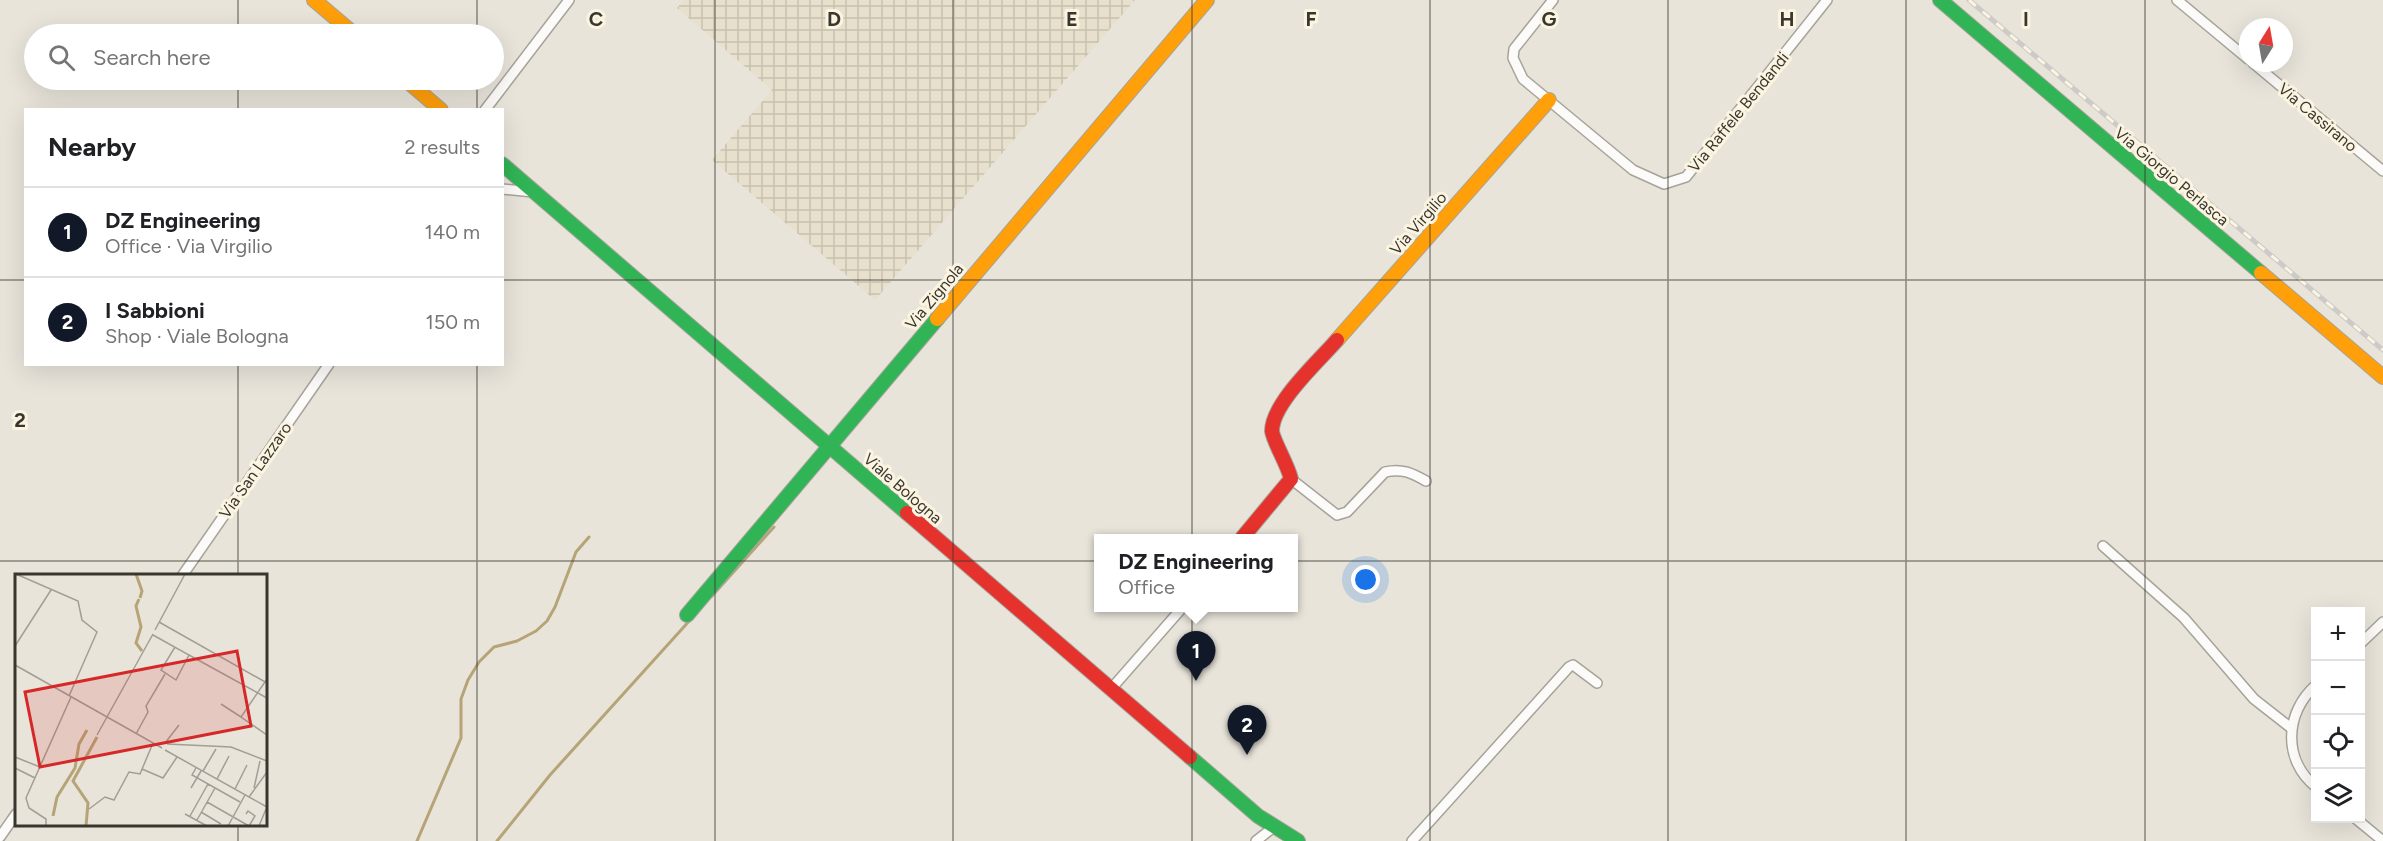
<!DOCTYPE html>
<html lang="en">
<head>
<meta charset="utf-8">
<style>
  body { margin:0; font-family:Figtree,sans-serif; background:#f6f6f6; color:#202124 }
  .controls { position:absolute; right:18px; bottom:18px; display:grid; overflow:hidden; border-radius:0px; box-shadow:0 6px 24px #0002 }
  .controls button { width:54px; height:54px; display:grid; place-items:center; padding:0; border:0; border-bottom:2px solid #e0e0e0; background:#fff; color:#202124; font:30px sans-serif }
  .compass { position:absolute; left:2239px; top:18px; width:54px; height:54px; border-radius:50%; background:#fff; box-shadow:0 6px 24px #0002; rotate:11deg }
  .you { position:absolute; left:1366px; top:580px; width:21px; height:21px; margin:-15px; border:4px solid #fff; border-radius:50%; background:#1a73e8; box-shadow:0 0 0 9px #1a73e833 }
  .badge { display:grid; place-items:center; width:39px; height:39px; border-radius:50%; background:#111827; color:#fff; font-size:20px; font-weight:700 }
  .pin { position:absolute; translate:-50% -50px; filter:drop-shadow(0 2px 3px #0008) }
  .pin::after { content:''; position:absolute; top:32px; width:21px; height:18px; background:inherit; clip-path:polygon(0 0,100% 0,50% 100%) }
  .popup { position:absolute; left:1094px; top:534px; width:204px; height:78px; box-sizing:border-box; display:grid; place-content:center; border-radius:0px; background:#fff; filter:drop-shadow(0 2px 4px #0005); font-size:20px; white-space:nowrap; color:#757577 }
  .popup b { font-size:22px; color:#202124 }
  .popup::after { content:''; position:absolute; left:50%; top:100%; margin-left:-12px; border:12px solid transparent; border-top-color:#fff }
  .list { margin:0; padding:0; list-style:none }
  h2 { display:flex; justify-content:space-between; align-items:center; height:78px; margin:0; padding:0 24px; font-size:26px }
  h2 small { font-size:20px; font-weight:400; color:#757577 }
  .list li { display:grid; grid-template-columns:39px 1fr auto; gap:18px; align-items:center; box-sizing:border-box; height:90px; padding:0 24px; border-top:2px solid #e0e0e0 }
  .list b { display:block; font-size:22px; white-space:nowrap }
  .list p { margin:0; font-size:20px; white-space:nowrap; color:#757577 }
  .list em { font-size:20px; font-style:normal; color:#757577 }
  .icon { flex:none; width:33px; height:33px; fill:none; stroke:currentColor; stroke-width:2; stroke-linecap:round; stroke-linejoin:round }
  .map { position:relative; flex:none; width:2383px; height:841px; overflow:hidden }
  .search { position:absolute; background:#fff; box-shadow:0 6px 24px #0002; left:24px; top:24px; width:480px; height:66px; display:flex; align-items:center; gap:15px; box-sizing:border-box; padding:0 21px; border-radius:33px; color:#757577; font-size:22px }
  .panel { position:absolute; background:#fff; box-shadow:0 6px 24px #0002; left:24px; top:108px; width:480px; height:258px; border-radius:0px }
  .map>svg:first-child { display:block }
  .industrial { fill:url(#industrial-grid) }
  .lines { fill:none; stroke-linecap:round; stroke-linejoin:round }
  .stream { stroke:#b6a477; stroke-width:3 }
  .street-casing { stroke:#a6a39b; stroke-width:12 }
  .fast-casing { stroke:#a6a39b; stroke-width:16 }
  .slow-casing { stroke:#a6a39b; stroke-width:16 }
  .jam-casing { stroke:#a6a39b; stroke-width:16 }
  .street { stroke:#fcfbf9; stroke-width:9 }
  .fast { stroke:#30b455; stroke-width:14 }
  .slow { stroke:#ff9f0a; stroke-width:14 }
  .jam { stroke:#e5322d; stroke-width:14 }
  .rail-casing { stroke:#cdcbc8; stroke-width:5 }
  .rail { stroke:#fbf4e1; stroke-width:3; stroke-dasharray:9; stroke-linecap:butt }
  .grid { fill:none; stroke:#39362f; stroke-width:1.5; stroke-opacity:0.55 }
  .labels { text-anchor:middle; stroke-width:6; stroke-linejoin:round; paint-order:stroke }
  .street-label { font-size:16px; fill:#39362f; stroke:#fbf4e1 }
  .inset-river { fill:none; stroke:#b6a477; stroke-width:3 }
  .inset-road { fill:none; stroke:#a29e96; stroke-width:1.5 }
  .view { fill:#d62828; fill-opacity:0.15; stroke:#d62828; stroke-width:3 }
  .inset-edge { fill:none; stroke:#39362f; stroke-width:3 }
  .grid-label { font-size:20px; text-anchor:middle; font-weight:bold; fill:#39362f; stroke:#fbf4e1; stroke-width:6; stroke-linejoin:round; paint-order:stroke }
</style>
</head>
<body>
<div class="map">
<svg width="2383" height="841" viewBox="0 0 2383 841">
  <defs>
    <pattern id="industrial-grid" width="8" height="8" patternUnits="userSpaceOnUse" patternTransform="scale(1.5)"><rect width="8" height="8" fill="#e7e0cd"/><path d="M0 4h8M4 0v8" fill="none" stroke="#c7c1b0"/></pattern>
  </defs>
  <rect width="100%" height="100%" fill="#e8e4da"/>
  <!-- industrial -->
  <path class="industrial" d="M684,0H1135L875,300L712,160L772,90L677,8Z"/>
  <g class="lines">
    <!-- stream -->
    <g class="stream">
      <path d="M712,596L774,527"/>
      <path d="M417,841L461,738V699L468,680L479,662L494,647L517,641L536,631L547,621L555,607L576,552L589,537"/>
      <path d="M497,841L550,775L691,619"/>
    </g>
    <defs>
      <g id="street">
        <path d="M1553,0L1514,49L1513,58L1523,79L1633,170L1664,184L1686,177L1827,0"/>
        <path d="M2177,0L2248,59"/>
        <path d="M2253,63L2383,171"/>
        <path d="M485,110L569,0"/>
        <path d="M502,189L533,192"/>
        <path d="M1291,479L1337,515L1347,512L1385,472C1402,468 1412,473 1426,481"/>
        <path d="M2103,546L2184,618L2254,699L2291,728"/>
        <path d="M182,576L329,364"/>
        <path d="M2360,644L2383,622"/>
        <path d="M2316,685C2284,713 2283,761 2316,787"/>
        <path d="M1111,689L1182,608"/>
        <path d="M2355,818L2383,841"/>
        <path d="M0,837L16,814"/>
        <path d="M1256,841L1275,826"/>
        <path d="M1412,841L1569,667L1573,665L1597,683"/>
      </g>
      <g id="fast">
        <path d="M1940,0L2261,273"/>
        <path d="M502,164L907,513"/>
        <path d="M687,615L937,319"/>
        <path d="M1190,757L1258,816L1298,841"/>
      </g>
      <g id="slow">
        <path d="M314,0L354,34"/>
        <path d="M406,80L441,110"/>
        <path d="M2261,273L2383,377"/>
        <path d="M937,319L1207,0"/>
        <path d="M1337,340L1549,100"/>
      </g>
      <g id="jam">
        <path d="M907,513L1190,757"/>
        <path d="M1242,538L1291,479C1288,465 1273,441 1272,431C1272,403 1319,361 1337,340"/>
      </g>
    </defs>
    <!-- street casing -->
    <use href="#street" class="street-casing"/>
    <!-- fast casing -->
    <use href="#fast" class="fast-casing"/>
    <!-- slow casing -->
    <use href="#slow" class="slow-casing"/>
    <!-- jam casing -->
    <use href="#jam" class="jam-casing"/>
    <!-- street -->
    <use href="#street" class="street"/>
    <!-- fast -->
    <use href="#fast" class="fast"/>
    <!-- slow -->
    <use href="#slow" class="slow"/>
    <!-- jam -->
    <use href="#jam" class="jam"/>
    <defs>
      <path id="rail" d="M1969,0L2383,350"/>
    </defs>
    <!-- rail casing -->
    <use href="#rail" class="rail-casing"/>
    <!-- rail -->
    <use href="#rail" class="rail"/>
  </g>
  <!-- grid -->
  <path class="grid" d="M238,0V34M477,0V34M715,0V841M953,0V841M1192,0V841M1430,0V841M1668,0V841M1906,0V841M2145,0V841M238,80V110M477,80V110M0,280H26M502,280H2383M238,364V576M477,364V841M0,561H2383M238,824V841"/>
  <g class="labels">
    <!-- street labels -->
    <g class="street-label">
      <text transform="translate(1738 112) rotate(-51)" y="6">Via Raffele Bendandi</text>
      <text transform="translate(2318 117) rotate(40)" y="6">Via Cassirano</text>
      <text transform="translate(2172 176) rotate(40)" y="6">Via Giorgio Perlasca</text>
      <text transform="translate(1418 223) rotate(-49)" y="6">Via Virgilio</text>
      <text transform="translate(934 296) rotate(-50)" y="6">Via Zignola</text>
      <text transform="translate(255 470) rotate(-55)" y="6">Via San Lazzaro</text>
      <text transform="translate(903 488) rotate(41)" y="6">Viale Bologna</text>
    </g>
  </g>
  <!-- overview -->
  <g transform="translate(15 574)">
    <rect width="252" height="252" fill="#e8e4da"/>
    <path class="inset-river" d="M121,0L127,17L125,24M124,25L121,32L126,53L121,69L127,77M38,242L42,223L60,194L64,170L72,156M71,252L73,229L58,207L82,163"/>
    <path class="inset-road" d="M1,0L63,27L67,46L82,58L54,122M144,48L252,109M140,56L170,0M138,61L174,81L161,106L146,96L160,73M0,72L36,16M174,81L252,124M0,91L147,174M252,105L226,143L252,161M206,130L226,143M121,160L133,138L131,132L150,100M82,161L138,60M150,169L164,151M152,170L216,173L252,187M150,176L252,233M0,183L25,193M0,194L20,204M181,194L177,201L225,228M127,195L148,204L162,183M188,197L201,175M202,205L214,182M176,214L186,197M239,214L245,187M220,215L232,191M234,223L252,198M192,228L234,252M74,235L90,223L99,226L114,198L125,200L138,169M186,238L206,250M170,240L192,252M231,240L233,237L240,242L234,252M175,242L193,210M182,246L200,214M31,251V245L14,234L11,224L56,123M213,252L230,221M244,252L251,235"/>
    <path class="view" d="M222,77L236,152L25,193L10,118Z"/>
    <rect width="252" height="252" class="inset-edge"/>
  </g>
  <g class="grid-label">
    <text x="596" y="26">C</text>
    <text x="834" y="26">D</text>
    <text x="1072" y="26">E</text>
    <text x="1311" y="26">F</text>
    <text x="1549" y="26">G</text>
    <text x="1787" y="26">H</text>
    <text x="2026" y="26">I</text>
    <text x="20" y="427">2</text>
  </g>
</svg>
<div class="controls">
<button>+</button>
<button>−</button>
<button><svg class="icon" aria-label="locate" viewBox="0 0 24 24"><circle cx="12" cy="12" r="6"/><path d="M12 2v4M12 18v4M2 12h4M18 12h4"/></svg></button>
<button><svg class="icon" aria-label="layers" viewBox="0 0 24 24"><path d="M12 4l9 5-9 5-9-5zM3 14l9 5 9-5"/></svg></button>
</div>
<svg class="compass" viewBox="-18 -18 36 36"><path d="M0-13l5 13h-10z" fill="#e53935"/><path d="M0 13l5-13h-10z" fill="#757577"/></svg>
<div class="you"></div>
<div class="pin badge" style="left:1196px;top:681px">1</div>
<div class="popup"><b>DZ Engineering</b>Office</div>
<div class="pin badge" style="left:1247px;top:755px">2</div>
<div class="search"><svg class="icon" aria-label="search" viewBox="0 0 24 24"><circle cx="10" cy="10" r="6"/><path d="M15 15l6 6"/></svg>Search here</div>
<section class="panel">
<h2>Nearby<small>2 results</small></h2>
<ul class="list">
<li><span class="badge">1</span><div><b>DZ Engineering</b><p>Office · Via Virgilio</p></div><em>140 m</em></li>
<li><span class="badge">2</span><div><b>I Sabbioni</b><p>Shop · Viale Bologna</p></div><em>150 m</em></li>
</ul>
</section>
</div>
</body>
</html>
